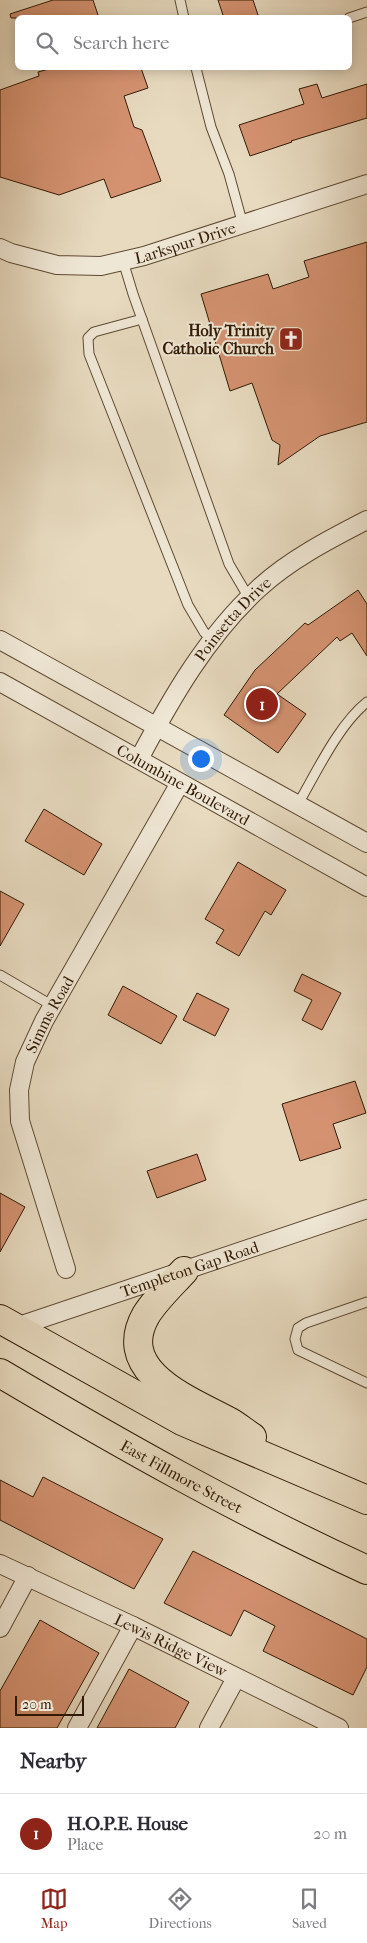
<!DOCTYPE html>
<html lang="en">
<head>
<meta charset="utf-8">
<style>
  body { margin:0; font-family:"IM FELL French Canon",serif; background:#f2f2f3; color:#2b2b33 }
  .scale { position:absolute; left:15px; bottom:12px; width:69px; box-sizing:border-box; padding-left:5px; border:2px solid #321a04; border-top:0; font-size:14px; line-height:18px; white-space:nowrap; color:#321a04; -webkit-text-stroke:4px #efe7d5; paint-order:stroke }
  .you { position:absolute; left:200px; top:758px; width:18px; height:18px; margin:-12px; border:4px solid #fff; border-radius:50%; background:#1a73e8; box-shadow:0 0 0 8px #1a73e833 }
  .badge { display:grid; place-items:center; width:32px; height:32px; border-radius:50%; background:#8f2418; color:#fff; font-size:16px; font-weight:700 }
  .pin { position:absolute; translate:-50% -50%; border:2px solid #fff; box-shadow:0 1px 5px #0006 }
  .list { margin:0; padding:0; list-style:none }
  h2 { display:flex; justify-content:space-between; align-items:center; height:65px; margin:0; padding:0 20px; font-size:21px }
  h2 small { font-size:16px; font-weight:400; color:#7c7c81 }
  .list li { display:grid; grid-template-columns:32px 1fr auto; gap:15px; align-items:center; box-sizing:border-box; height:80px; padding:0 20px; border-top:1px solid #e1e1e2 }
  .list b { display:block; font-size:19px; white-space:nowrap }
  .list p { margin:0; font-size:16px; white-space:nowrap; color:#7c7c81 }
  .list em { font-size:16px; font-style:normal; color:#7c7c81 }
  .icon { flex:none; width:28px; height:28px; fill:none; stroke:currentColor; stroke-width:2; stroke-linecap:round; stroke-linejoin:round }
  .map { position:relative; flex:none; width:367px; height:1728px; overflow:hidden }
  .search { position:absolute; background:#fff; box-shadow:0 2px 12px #0003; left:15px; right:15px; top:15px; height:55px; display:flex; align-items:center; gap:12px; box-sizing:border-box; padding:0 18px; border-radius:8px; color:#7c7c81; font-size:19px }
  .sheet { height:145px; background:#fff }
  nav { display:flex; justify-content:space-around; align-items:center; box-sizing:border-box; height:70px; border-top:1px solid #e1e1e2; background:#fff; font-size:14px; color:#7c7c81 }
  nav a { display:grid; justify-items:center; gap:2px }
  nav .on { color:#8f2418 }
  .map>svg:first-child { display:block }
  .building { fill:#d49271; stroke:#321a04 }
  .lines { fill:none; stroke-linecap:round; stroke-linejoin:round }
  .service-casing { stroke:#5f4a33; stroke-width:11 }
  .minor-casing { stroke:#5f4a33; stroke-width:20 }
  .primary-casing { stroke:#321a04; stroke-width:30 }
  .service { stroke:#efe7d5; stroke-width:9 }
  .minor { stroke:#efe7d5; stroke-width:18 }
  .primary { stroke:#e7dabf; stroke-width:28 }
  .labels { text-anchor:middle; stroke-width:4; stroke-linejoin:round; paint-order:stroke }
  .street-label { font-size:16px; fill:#321a04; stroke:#efe7d5 }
  .poi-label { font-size:16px; font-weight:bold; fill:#321a04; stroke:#efe7d5; text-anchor:end }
</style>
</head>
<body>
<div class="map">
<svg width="367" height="1728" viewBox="0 0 367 1728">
  <rect width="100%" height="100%" fill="#e7dabf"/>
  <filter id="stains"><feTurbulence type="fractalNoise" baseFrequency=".004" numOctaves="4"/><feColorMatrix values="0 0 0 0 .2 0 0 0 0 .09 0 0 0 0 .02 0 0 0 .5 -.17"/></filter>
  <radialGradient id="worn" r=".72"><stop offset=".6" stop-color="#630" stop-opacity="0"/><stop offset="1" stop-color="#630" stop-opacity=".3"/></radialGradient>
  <!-- building -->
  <g class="building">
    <path d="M53,0H93L99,18H11L10,14Z"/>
    <path d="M218,0H253L259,18H224Z"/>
    <path d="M52,68H141L148,88L124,96L134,127L142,130L161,181L111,198L104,179L59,195L0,177V90L39,76L38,72Z"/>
    <path d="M317,84L322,98L367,84V118L291,141L292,142L250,156L239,125L304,104L299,89Z"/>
    <path d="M367,242V422L320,436L278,465L280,445L272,440L252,383L230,391L201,294L268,274L273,289L309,277L304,261Z"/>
    <path d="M358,590L367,604V656L352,633L340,641L337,637L277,694L306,714L278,753L224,715L255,670L305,623L308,625Z"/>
    <path d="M44,809L102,844L84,875L25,841Z"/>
    <path d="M238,862L286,890L271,915L265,911L239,956L216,943L224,930L205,919Z"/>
    <path d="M0,891L24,904L0,946Z"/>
    <path d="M302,974L341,993L322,1030L302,1020L312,1000L294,991Z"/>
    <path d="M123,986L177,1016L161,1044L108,1015Z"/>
    <path d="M197,993L229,1009L215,1036L183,1020Z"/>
    <path d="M355,1081L366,1113L333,1124L341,1148L300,1161L282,1104Z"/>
    <path d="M197,1154L206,1180L157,1198L147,1171Z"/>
    <path d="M0,1193L25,1207L0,1252Z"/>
    <path d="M43,1477L163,1539L134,1589L0,1520V1480L33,1497Z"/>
    <path d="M193,1551L367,1639V1667L353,1695L263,1651L275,1626L244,1610L231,1636L164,1603Z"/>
    <path d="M40,1620L99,1653L57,1728H0V1691Z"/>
    <path d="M129,1669L189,1702L175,1728H97Z"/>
  </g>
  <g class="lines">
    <defs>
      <g id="service">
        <path d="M180,0L184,18"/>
        <path d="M349,18L367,12"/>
        <path d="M196,68L211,127L229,174L243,225"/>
        <path d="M123,261L133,294L229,564L249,598"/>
        <path d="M142,319L94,332L88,338L89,354L188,605L204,632L212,640"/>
        <path d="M298,804C316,773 339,724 367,702"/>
        <path d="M0,975L53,1006"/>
        <path d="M367,1302L306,1323L298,1328L295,1339L298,1350L367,1383"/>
      </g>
      <g id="minor">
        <path id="s1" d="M0,248L11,253L57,265L101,266L144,256L367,184"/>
        <path d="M0,640L367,843"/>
        <path id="s2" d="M0,682L367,887"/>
        <path id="s3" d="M139,759C172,697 207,636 258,589C289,560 330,539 367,520"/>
        <path id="s4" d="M66,1269L20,1121L19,1090L25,1062L44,1021L180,783"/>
        <path id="s5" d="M13,1328L367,1209"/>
        <path id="s6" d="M0,1564L133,1626L339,1728"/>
        <path d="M0,1628L28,1576"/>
        <path d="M77,1728L133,1626"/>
        <path d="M209,1728L236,1678"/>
      </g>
      <g id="primary">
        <path d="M184,1271C171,1285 156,1299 146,1315C113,1373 192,1401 230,1422C237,1426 244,1432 252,1437"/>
        <path d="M0,1319L182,1421L367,1500"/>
        <path id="s7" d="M0,1373C120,1444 240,1512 367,1570"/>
      </g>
    </defs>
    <!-- service casing -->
    <use href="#service" class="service-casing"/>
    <!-- minor casing -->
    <use href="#minor" class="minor-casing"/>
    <!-- primary casing -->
    <use href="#primary" class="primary-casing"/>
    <!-- service -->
    <use href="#service" class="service"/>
    <!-- minor -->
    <use href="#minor" class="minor"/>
    <!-- primary -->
    <use href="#primary" class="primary"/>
  </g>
  <!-- icons -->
  <defs>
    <symbol id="church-square" viewBox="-11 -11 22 22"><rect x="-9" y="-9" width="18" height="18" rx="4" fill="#8f2418" stroke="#efe7d5"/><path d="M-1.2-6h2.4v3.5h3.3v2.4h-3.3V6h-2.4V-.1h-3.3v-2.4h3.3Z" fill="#fff"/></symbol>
  </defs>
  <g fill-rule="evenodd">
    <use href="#church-square" x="277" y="325" width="28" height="28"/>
  </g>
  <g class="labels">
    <!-- street labels -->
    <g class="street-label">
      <text dy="6" stroke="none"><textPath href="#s1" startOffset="191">Larkspur Drive</textPath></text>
      <text dy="6" stroke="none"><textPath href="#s3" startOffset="169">Poinsetta Drive</textPath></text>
      <text dy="6" stroke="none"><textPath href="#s2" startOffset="210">Columbine Boulevard</textPath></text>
      <text dy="6" stroke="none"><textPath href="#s4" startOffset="268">Simms Road</textPath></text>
      <text dy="6" stroke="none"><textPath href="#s5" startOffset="186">Templeton Gap Road</textPath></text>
      <text dy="6" stroke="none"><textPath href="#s7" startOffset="209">East Fillmore Street</textPath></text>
      <text dy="6" stroke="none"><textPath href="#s6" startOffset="189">Lewis Ridge View</textPath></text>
    </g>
    <!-- poi labels -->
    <g class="poi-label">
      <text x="274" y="336">Holy Trinity<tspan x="274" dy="18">Catholic Church</tspan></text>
    </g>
  </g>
  <rect width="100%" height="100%" filter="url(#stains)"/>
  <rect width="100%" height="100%" fill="url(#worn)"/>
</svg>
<div class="scale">20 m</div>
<div class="you"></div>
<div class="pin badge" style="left:262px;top:704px">1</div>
<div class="search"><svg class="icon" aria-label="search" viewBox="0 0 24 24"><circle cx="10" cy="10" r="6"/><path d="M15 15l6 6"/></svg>Search here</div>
</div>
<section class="sheet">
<h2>Nearby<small></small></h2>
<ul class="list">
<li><span class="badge">1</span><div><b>H.O.P.E. House</b><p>Place</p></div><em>20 m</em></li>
</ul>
</section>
<nav>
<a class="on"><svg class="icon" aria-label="map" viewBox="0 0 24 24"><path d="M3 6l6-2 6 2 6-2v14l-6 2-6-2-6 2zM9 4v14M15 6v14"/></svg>Map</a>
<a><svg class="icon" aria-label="directions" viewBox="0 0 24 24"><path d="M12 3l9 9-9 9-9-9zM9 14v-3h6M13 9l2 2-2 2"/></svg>Directions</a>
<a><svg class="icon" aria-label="saved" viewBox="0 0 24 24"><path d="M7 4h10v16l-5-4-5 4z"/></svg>Saved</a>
</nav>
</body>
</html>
